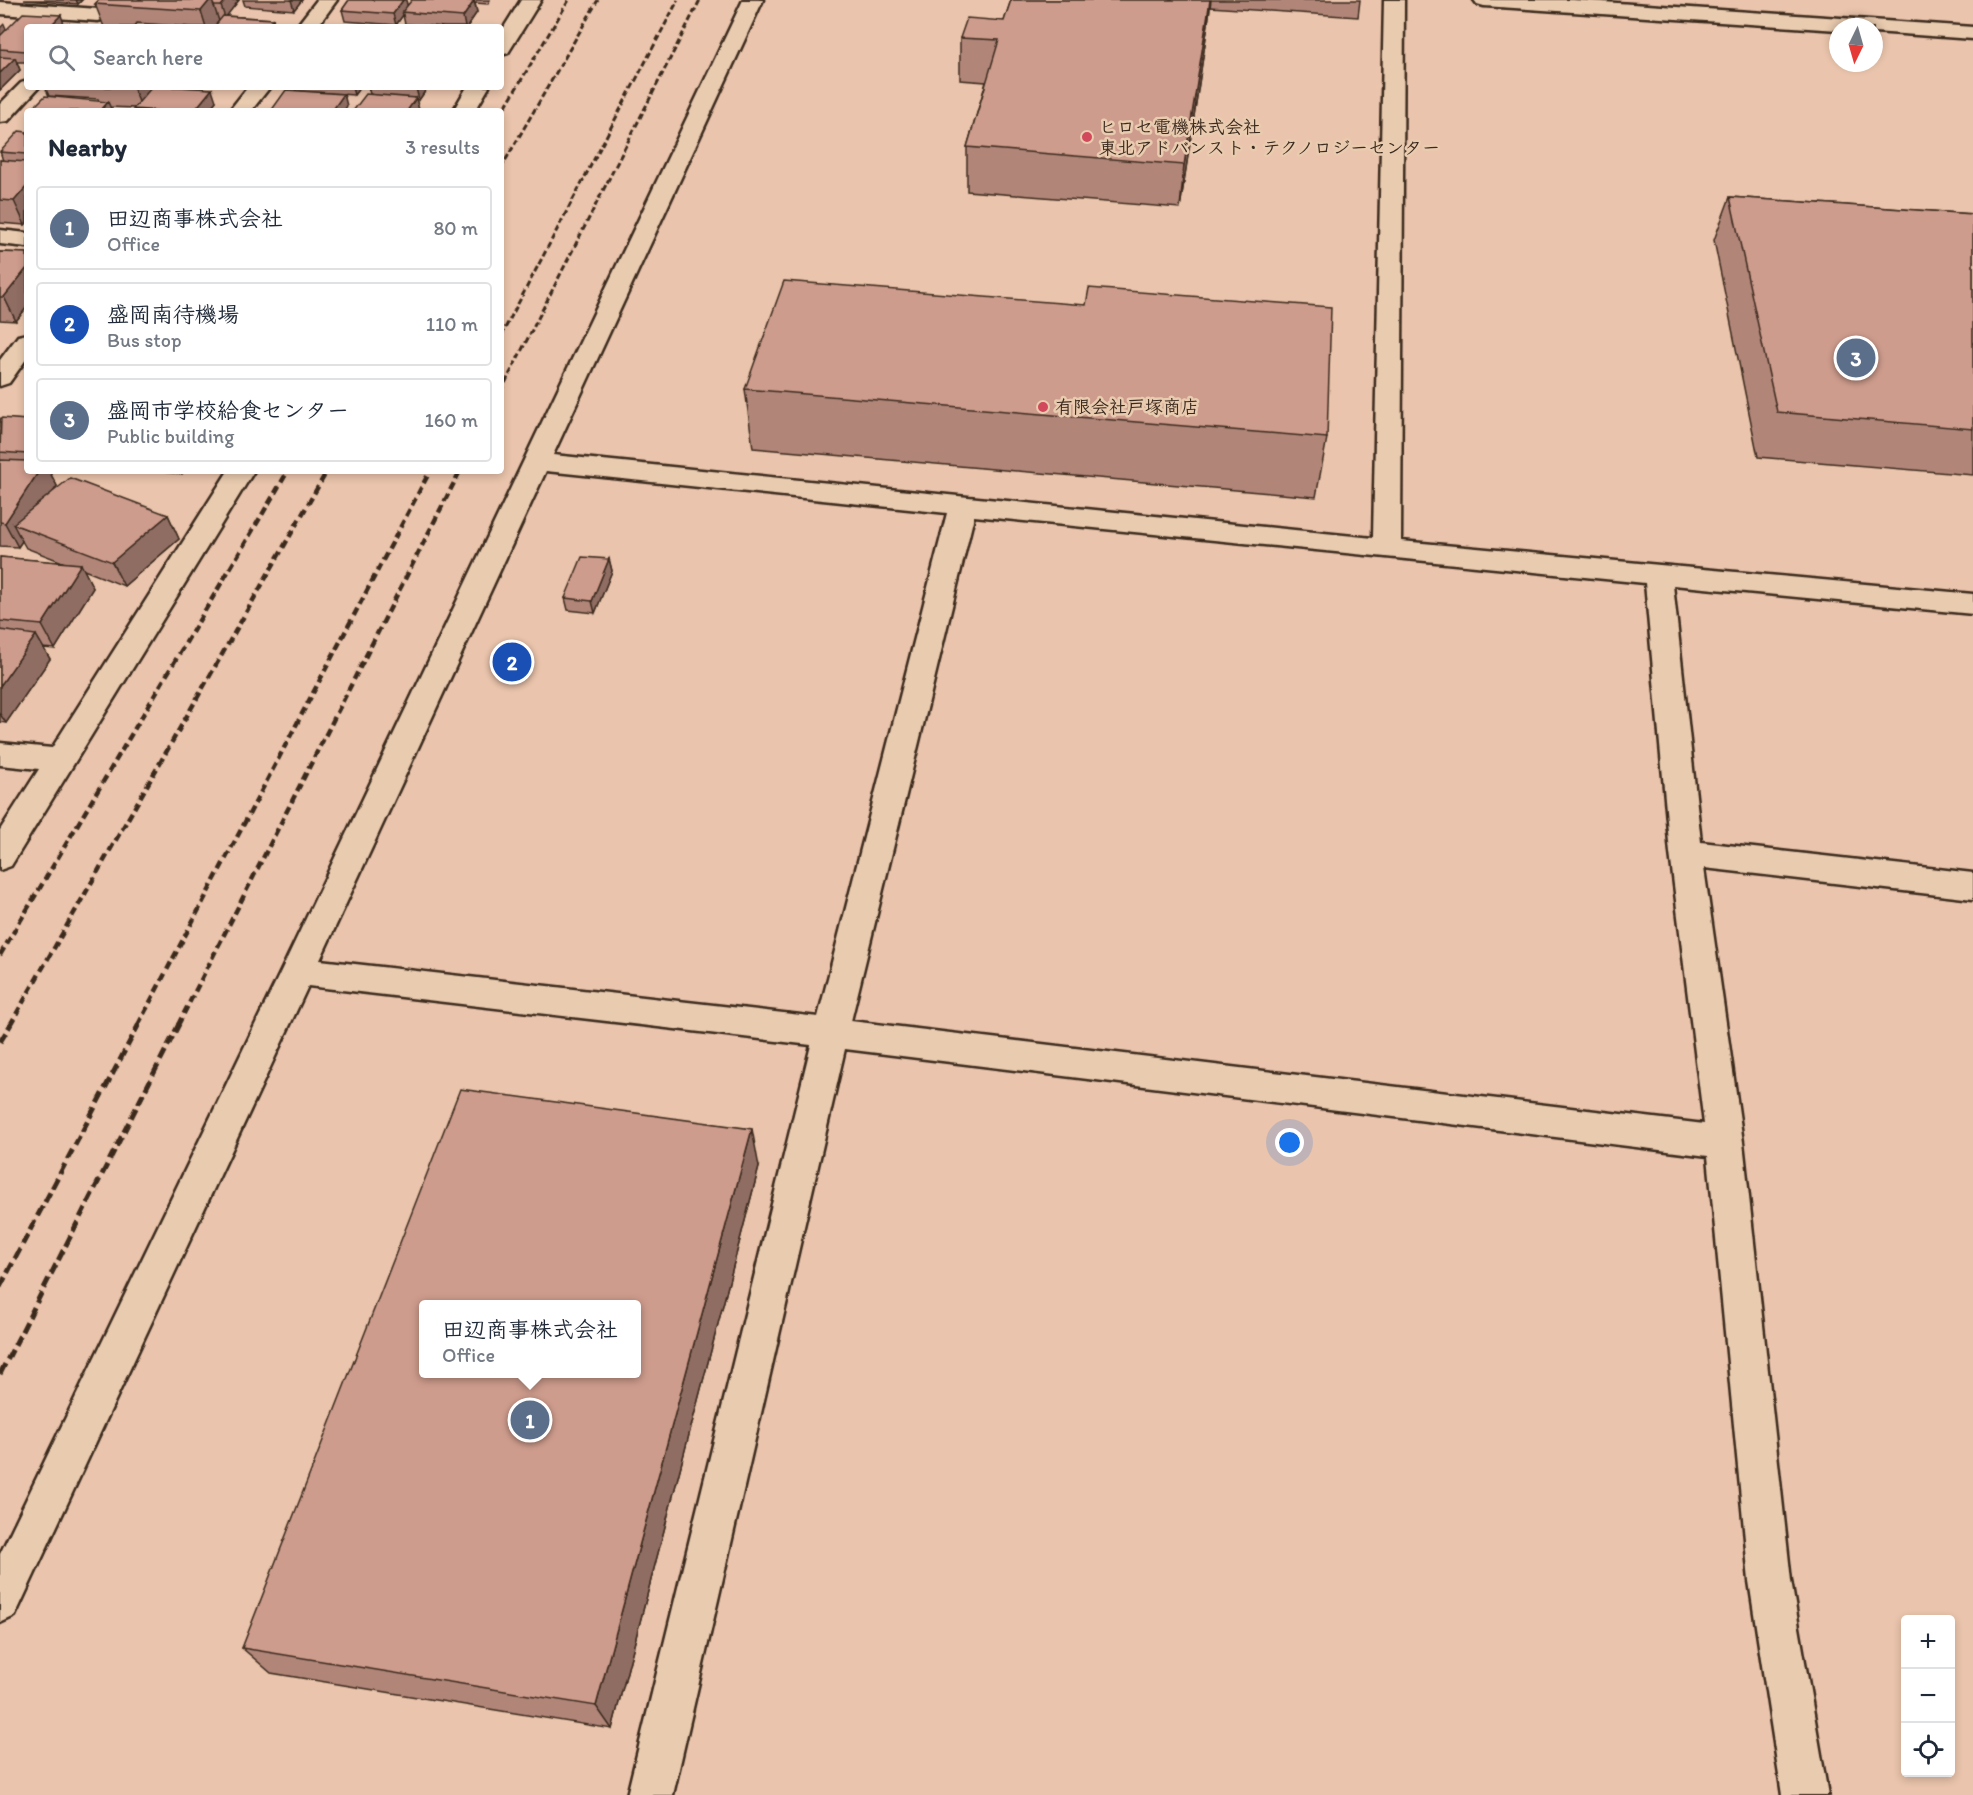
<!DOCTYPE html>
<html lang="en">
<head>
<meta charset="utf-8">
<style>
  body { margin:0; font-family:Itim,"Klee One",sans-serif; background:#f2f2f3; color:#1f2937 }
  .controls { position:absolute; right:18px; bottom:18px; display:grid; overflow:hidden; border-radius:6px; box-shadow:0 3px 9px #0003 }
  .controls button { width:54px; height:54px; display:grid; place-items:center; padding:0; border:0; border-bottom:2px solid #e0e1e3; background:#fff; color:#1f2937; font:30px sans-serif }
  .compass { position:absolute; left:1829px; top:18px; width:54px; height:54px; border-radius:50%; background:#fff; box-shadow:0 3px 9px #0003; rotate:185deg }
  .you { position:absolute; left:1290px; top:1143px; width:21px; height:21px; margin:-15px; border:4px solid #fff; border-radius:50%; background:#1a73e8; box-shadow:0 0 0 9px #1a73e833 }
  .badge { display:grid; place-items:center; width:39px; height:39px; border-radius:50%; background:#d1495b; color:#fff; font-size:20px; font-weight:700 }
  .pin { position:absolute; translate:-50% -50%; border:3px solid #fff; box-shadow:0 2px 6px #0006 }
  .popup { position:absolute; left:419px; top:1300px; width:222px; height:78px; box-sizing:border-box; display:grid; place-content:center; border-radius:6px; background:#fff; filter:drop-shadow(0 2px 4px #0005); font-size:20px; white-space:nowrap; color:#747a83 }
  .popup b { font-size:22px; color:#1f2937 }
  .popup::after { content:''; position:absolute; left:50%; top:100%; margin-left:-12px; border:12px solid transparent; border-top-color:#fff }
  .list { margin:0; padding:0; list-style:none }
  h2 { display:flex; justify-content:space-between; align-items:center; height:78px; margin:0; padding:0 24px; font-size:26px }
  h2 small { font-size:20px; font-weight:400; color:#747a83 }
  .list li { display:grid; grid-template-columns:39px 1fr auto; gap:18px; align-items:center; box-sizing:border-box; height:84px; margin:0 12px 12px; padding:0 12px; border:2px solid #e0e1e3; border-radius:6px }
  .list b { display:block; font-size:22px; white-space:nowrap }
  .list p { margin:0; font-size:20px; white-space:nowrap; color:#747a83 }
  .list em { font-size:20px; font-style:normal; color:#747a83 }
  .icon { flex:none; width:33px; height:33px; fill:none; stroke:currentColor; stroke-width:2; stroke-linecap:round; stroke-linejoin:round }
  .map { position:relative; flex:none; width:1973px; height:1795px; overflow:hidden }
  .search { position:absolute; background:#fff; box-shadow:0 3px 9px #0003; left:24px; top:24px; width:480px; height:66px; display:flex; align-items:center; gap:15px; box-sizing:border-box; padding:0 21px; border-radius:6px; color:#747a83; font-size:22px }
  .panel { position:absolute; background:#fff; box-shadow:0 3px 9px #0003; left:24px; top:108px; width:480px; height:366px; border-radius:6px }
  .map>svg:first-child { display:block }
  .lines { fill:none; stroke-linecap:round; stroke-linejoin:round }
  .minor-casing { stroke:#3b2a1e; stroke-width:5 }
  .minor { fill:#e9cbaf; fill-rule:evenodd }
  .rail-far2 { stroke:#3b2a1e; stroke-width:3; stroke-dasharray:6 3; stroke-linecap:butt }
  .rail-far1 { stroke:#3b2a1e; stroke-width:4.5; stroke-dasharray:8 4.5; stroke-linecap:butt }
  .rail { stroke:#3b2a1e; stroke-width:5; stroke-dasharray:11 5; stroke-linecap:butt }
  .wall { fill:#b18679; stroke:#3b2a1e; stroke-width:1.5 }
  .shaded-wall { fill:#906d63; stroke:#3b2a1e; stroke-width:1.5 }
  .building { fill:#ce9c8d; stroke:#3b2a1e; stroke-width:1.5; fill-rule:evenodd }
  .poi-dot { fill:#d1495b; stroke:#e9cbaf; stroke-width:2 }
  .labels { text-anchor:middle; stroke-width:5; stroke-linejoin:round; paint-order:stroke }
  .far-poi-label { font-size:18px; font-weight:bold; fill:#3b2a1e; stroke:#e9cbaf; text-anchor:start }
</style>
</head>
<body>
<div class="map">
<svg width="1973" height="1795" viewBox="0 0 1973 1795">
  <rect width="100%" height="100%" fill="#eac4ac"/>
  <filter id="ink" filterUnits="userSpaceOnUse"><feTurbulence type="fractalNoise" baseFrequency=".0167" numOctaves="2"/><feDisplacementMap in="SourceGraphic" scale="12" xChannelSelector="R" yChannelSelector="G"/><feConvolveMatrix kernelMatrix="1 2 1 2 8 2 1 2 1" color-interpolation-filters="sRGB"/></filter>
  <g filter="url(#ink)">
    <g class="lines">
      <defs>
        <g id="minor">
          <path d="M317,0H337L317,27H296Z"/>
          <path d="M521,0H541L508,53L501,55V32Z"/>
          <path d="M743,0H763L553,455L1373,538L1384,0H1404L1401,541L1973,594V614L1673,585L1701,842L1973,873V899L1704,868L1743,1142L1791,1581L1828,1795H1782L1749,1581L1708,1156L845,1049L673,1795H627L811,1045L308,986L15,1616L0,1623V1554L281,971ZM546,471L947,513L818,1017L320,960ZM974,516L1645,583L1670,853L1704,1124L851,1021Z"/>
          <path d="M1474,0H1573L1973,27V39L1874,32V27H1838V30L1484,6L1477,4Z"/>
          <path d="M0,2L98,9L105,11L108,15L105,19L98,21L0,14Z"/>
          <path d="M27,81V87H39L8,121L0,122V104L21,83Z"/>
          <path d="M248,87H270L251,111H229Z"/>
          <path d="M467,87H489L475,111H453Z"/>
          <path d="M0,230L27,233V247L0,244Z"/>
          <path d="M27,334V358L9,383L0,386V360L18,336Z"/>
          <path d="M228,471H254L11,866L0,870V830L39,769L0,765V743L52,748Z"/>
        </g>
      </defs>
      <!-- minor casing -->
      <use href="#minor" class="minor-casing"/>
      <!-- minor -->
      <use href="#minor" class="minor"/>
      <!-- rail-far2 -->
      <g class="rail-far2">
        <path d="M501,114L569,0"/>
        <path d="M501,168L598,0"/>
        <path d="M501,336L678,0"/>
        <path d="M501,391L700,0"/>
      </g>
      <!-- rail-far1 -->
      <g class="rail-far1">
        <path d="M0,955L288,471"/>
        <path d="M10,1025L327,471"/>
        <path d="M138,1025L430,471"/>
        <path d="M178,1025L460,471"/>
      </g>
      <!-- rail -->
      <g class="rail">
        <path d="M0,1042L11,1024"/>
        <path d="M0,1287L139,1024"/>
        <path d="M0,1374L179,1024"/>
      </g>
    </g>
    <!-- wall -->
    <g class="wall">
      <path d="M24,0H82L78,4Z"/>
      <path d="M99,0H239L226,16L273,19L275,27H104L95,4Z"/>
      <path d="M243,0H302L294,10L245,6Z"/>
      <path d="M349,0H406L407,6L412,0H490L488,4L475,3L477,12L467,27H445L405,24L403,15L396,25L345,21L342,10Z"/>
      <path d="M1011,0H1360L1358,17L1210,7L1208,24L1180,208L967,191V147L986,82L960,80V38L1004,21Z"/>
      <path d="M27,27V62H17L20,70L0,90V49L6,30Z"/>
      <path d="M45,87H179L216,101L208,111H134V108L110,107L99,101L98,99L49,96Z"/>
      <path d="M295,87H360L354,95L296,91Z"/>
      <path d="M368,87H428L419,100L416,99L419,110L370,94Z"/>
      <path d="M27,132V223L25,225L0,223V160L3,161L0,151Z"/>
      <path d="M1730,197L1973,214V475L1758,457L1714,240Z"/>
      <path d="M0,252L27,253V307L16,321L0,320Z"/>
      <path d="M1086,305L1327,438L1316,497L753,448L745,389Z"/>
      <path d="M0,419L27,420V471H49L57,486L53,492L168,515L179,539L124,586L84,570L93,588L55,649L43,648L50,659L6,723L0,722V557L65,563L26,548L22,541L18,547L0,546Z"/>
      <path d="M151,471H184L182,474Z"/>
      <path d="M609,559L612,571L595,613L568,610L565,598Z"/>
      <path d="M759,1167L612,1729L271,1673L242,1648Z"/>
    </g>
    <!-- shaded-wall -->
    <g class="shaded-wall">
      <path d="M76,0H82L78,4Z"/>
      <path d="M210,0H212L219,21L214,27H206L201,11Z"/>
      <path d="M226,0H239L225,18L221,6Z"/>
      <path d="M291,0H302L294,10Z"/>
      <path d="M403,0H406L408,9L402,12L403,15L396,25L393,14Z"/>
      <path d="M1210,0H1211L1208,24L1180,208L1184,165Z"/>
      <path d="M474,1L477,12L467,27H465L463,17Z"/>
      <path d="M61,15L65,27H49Z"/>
      <path d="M273,19L275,27H267Z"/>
      <path d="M4,24L9,36L0,45V28Z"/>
      <path d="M15,58L20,70L0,90V73Z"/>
      <path d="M133,87H160L142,109Z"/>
      <path d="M352,87H360L354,95Z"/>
      <path d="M417,87H428L419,100L416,88Z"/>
      <path d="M212,89L216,101L208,111H194Z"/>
      <path d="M344,94L347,106L344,111H332Z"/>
      <path d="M416,98L419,110L418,111H407Z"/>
      <path d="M108,102L112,111H100Z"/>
      <path d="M27,186V223L25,225L14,201Z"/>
      <path d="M27,268V307L16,321L4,297Z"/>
      <path d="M39,471H49L57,486L29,530L13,524L22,541L18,547L5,523Z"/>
      <path d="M168,515L179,539L124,586L112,562Z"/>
      <path d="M609,559L612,571L595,613L592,601Z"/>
      <path d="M81,564L93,588L55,649L42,625Z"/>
      <path d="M36,635L50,659L6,723L0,714V686Z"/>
      <path d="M752,1129L759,1167L612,1729L596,1706Z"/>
    </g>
    <!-- building -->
    <g class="building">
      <path d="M99,0H210L201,11L95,4Z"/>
      <path d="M212,0H226L221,6H214Z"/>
      <path d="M349,0H403L393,14L342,10Z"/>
      <path d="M412,0H464L474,1L463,17L402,12Z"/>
      <path d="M1011,0H1210L1184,165L967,147L999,40L960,38L967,18L1004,21Z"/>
      <path d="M23,13L61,15L49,27H27L26,51L0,49V36Z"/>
      <path d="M223,16L273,19L267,27H214Z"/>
      <path d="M137,23L192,27H134Z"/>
      <path d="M0,57L15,58L0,73Z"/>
      <path d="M152,87H179L212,89L194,111H163L133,109Z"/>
      <path d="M286,90L344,94L332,111H271Z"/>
      <path d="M366,94L416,98L407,111H353Z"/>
      <path d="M45,96L108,102L100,111H30Z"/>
      <path d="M19,131L27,132V154L0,152Z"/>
      <path d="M0,160L27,162V186L14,201L0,200Z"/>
      <path d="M1730,197L1973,214V429L1777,412Z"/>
      <path d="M0,252L27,253V268L4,297H0Z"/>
      <path d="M784,281L1086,305L1089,288L1331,307L1327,438L745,389Z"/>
      <path d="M1,418L27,420V454L0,452Z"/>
      <path d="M0,460L27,461V471H39L5,523L0,522Z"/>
      <path d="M70,478L168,515L112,562L13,524Z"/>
      <path d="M0,557L81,564L42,625L0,621Z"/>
      <path d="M582,557L609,559L592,601L565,598Z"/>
      <path d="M0,630L36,635L0,686Z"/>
      <path d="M460,1089L752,1129L596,1706L242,1648ZM423,1305H636V1374H423Z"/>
    </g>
  </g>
  <!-- markers -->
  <g class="poi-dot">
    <circle cx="1087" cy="137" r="6"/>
    <circle cx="1043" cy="407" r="6"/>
  </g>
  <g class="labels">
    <!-- far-poi labels -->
    <g class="far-poi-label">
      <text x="1099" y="133">ヒロセ電機株式会社<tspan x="1099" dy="21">東北アドバンスト・テクノロジーセンター</tspan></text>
      <text x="1055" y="413">有限会社戸塚商店</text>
    </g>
  </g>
</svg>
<div class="controls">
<button>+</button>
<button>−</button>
<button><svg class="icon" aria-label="locate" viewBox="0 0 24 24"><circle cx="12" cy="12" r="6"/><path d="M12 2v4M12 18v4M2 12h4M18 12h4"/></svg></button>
</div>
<svg class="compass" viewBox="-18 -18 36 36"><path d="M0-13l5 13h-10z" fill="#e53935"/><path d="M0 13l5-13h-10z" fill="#747a83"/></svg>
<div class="you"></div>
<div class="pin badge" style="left:530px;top:1420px;background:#5c6f8a">1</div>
<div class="popup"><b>田辺商事株式会社</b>Office</div>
<div class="pin badge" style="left:512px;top:662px;background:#1a4fb4">2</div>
<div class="pin badge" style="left:1856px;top:358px;background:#5c6f8a">3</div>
<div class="search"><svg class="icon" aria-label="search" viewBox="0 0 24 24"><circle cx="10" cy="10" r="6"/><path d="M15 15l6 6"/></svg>Search here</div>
<section class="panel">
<h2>Nearby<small>3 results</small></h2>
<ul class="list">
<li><span class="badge" style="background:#5c6f8a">1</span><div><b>田辺商事株式会社</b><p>Office</p></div><em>80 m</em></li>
<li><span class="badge" style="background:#1a4fb4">2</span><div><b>盛岡南待機場</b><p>Bus stop</p></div><em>110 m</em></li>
<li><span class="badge" style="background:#5c6f8a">3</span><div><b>盛岡市学校給食センター</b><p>Public building</p></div><em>160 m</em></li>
</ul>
</section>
</div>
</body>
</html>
